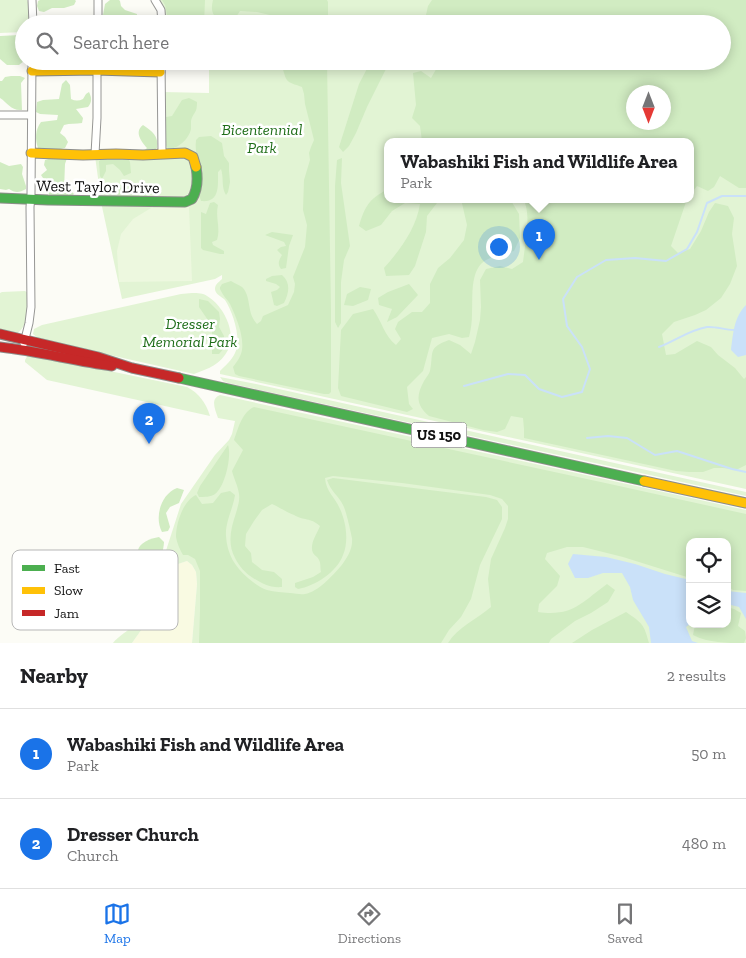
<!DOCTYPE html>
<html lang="en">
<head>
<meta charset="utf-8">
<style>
  body { margin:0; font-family:"Zilla Slab",serif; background:#f2f2f2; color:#202124 }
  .controls { position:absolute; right:15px; bottom:15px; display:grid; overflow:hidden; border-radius:10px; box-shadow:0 2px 12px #0003 }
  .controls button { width:45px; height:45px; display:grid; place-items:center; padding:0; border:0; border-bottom:1px solid #e0e0e0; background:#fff; color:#202124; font:25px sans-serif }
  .compass { position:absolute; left:626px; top:85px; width:45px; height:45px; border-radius:50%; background:#fff; box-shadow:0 2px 12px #0003; rotate:180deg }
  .you { position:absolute; left:498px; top:246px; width:18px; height:18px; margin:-12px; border:4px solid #fff; border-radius:50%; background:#1a73e8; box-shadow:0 0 0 8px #1a73e833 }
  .badge { display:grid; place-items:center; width:32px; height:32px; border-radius:50%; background:#1a73e8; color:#fff; font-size:16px; font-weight:700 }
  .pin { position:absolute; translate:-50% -41px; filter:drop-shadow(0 1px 2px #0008) }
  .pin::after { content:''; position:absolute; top:26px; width:18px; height:15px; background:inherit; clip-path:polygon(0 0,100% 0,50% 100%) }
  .popup { position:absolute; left:384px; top:138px; width:310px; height:65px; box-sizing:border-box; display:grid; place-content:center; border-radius:10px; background:#fff; filter:drop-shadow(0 1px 4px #0005); font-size:16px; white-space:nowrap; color:#757577 }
  .popup b { font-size:19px; color:#202124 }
  .popup::after { content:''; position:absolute; left:50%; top:100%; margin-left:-10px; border:10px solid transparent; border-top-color:#fff }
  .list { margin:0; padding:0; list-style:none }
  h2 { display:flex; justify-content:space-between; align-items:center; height:65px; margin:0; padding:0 20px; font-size:21px }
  h2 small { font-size:16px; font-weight:400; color:#757577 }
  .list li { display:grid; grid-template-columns:32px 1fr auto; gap:15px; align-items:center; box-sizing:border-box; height:90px; padding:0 20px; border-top:1px solid #e0e0e0 }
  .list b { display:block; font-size:19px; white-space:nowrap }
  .list p { margin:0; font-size:16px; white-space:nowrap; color:#757577 }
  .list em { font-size:16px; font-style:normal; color:#757577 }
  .icon { flex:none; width:28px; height:28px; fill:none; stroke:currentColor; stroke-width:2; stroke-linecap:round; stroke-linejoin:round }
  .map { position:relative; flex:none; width:746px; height:643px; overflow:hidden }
  .search { position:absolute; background:#fff; box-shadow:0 2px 12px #0003; left:15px; right:15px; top:15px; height:55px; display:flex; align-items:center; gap:12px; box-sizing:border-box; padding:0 18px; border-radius:28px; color:#757577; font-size:19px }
  .sheet { height:245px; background:#fff }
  nav { display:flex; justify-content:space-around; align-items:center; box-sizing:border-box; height:70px; border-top:1px solid #e0e0e0; background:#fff; font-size:14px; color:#757577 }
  nav a { display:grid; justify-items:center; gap:2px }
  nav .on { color:#1a73e8 }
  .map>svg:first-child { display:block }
  .farmland { fill:#f9fae2 }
  .green { fill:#e2f4d4; fill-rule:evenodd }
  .forest { fill:#d1ecc2; fill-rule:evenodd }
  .pitch { fill:#edf8df }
  .water { fill:#cae1f9 }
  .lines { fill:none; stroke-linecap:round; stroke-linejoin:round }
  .stream { stroke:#cae1f9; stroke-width:2 }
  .street-casing { stroke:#969694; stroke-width:9 }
  .fast-casing { stroke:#8d8d8a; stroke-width:11 }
  .slow-casing { stroke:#8d8d8a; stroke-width:11 }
  .jam-casing { stroke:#8d8d8a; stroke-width:11 }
  .street { stroke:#fffffe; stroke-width:7 }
  .fast { stroke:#4caf50; stroke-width:9 }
  .slow { stroke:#ffc107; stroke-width:9 }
  .jam { stroke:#c62828; stroke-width:9 }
  .labels { text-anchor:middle; stroke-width:5; stroke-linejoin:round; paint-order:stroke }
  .shield { fill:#fff; stroke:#585858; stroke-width:1 }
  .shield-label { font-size:15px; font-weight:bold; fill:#101010 }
  .park-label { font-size:16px; font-style:italic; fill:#206e1a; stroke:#fff }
  .street-label { font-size:16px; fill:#101010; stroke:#fff }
  .key { fill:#fff; stroke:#b7b7b7; stroke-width:1 }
  .key-label { font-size:14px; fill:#101010 }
</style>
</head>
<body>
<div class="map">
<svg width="746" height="643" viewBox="0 0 746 643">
  <rect width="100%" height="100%" fill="#fcfcf6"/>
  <!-- farmland -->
  <path class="farmland" d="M187,561L192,565L196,572L197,584L192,643H132L154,612L169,587L178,564Z"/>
  <!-- green -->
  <g class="green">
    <path d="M0,0H27C31,7 31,15 31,24H24V32L0,33Z"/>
    <path d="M157,0H746V489L220,374V371C225,366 232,360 235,353C242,340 233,312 225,300C222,297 215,294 215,289C215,284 219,282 222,279V275L215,279L122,299L101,202L192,201L196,158L164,152L163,92L209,93V69H163V61H722V24H163ZM634,92H664V122H634ZM388,141H690V199H388Z"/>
    <path d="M95,156L189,157L196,184L189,199L101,200Z"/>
    <path d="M25,291L28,293C28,306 29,327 16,334L0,331V293L2,292Z"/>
    <path d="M192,293C198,293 203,293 207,296C223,305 237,332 228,350C221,364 208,369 194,374L39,339L33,334L34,329L42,325L181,294Z"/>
    <path d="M28,355H32L187,387C199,393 206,403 210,416L47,380L25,362V360Z"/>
    <path d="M220,377L256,384L746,492V496L228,383L223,381Z"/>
    <path d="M220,395L746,510V643H192L197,584L196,572L192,565L187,561L178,564L169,587L154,612L132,643H113C118,636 135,627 136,621C137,619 136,615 135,613C133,603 124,584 127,574C128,570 132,567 135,564L152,573L163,560L181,504L215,455L229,440L232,434L235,421L218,418C215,409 210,399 220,395ZM690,542H727V624H690Z"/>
  </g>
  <!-- forest -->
  <g class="forest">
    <path d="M40,0H75L76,1L74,5L64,8H52L44,12L39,11L37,6L38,1Z"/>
    <path d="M110,0H119L120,1L121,6L125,10L137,14L136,24H117L115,19L110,17L103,19V15L105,4Z"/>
    <path d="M162,0H205L204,24H169L165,5Z"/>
    <path d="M213,0H327L328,2V24H300L283,18L257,12L240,11L236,17L231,21C216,21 209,15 213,0Z"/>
    <path d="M432,0H746V188H739L720,176L714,187L708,191L697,186L690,195V141H422L420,126L412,118L416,105L413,73L421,71L431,78L438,66V61H722V24H442L436,18L426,15L428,6ZM664,92V122H634V92Z"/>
    <path d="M20,35L24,36V61L19,65H7L0,59V36Z"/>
    <path d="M274,61H327L331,311V392L329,394H324L239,376L235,374L233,367C237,362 241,356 242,350C244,335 236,317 230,304C228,300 223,296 221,291C219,287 220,288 222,284L231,281C234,283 239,285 242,287C252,297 246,312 257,324L261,321L263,316L288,305L294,292L295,284L293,277L305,247L307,225L303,210L304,180L310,160L309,153L311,147L314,140L305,104L304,94L302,87C286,81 287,84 282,66Z"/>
    <path d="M371,61H402L386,69L367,107L356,133L349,146L343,152L339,147L359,84Z"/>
    <path d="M11,76H20L25,78L21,83L22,110C11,111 8,103 0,98V81H2L5,77Z"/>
    <path d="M66,80L70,85L71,99C75,101 79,101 83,99L86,94L89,92C92,98 92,102 88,107L76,109L83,118L82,123C76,124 70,123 64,125L60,133L65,137L68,142L65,148C57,150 46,152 38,148C35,139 35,130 41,122L57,120L58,115L40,114L36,112L37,102L43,100L59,99L62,84Z"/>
    <path d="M189,98L197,102C197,114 194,111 191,121C191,123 191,126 191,129C189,139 178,149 168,149L166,145V117L172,116L182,100Z"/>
    <path d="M143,125C152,131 159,136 157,148L152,151L143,152L147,148C141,141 134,132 143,125Z"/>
    <path d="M211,136L222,143L224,156L229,163V171L230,182L228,192L226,195C221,187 224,178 221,169L218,172C218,186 220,203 201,201C198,194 202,188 202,181C201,167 194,154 196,140L199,137Z"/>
    <path d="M105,157L128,158L130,162L131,173L124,176L120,170L113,164L106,165V171L102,179L100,176L99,161Z"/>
    <path d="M52,158H67L65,164L64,190L72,192L74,194L72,196H49L47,182L43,178L41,175L47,170L44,165L45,160Z"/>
    <path d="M342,158L341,183L350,246L344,260L341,282V323L338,328L335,322V186L337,160Z"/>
    <path d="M0,162L9,166L21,164L23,167L22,174L26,186V189C19,193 15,193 9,189L6,190L0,189Z"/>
    <path d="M133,183C142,183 150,183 151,194C143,200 118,197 108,195C114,188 123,186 133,183Z"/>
    <path d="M388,189V199H440L427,216L426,232L415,266L409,275L386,276L384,268C400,250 416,229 420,204L405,203L392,211L381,225L366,231L359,226C365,206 369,199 388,189Z"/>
    <path d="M461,199H510L519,214L520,238L514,251C505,253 487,257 481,264C470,276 473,299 472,314C472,322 471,329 469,337L462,338L449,334L432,338L423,371L407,387L409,404L413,409L407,412L341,396L338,388L341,330L353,314L373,309C381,320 385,337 396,345L401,339L395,329L398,322L412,312H422L430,303V284L438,268L450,258L464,240L467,225Z"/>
    <path d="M523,199H687L671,246L678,253L690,249L701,231L709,212L715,203L728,206L734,218L732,234L737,266L730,284L721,298L706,310L695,315L674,322L662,334L666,355L675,354L697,341L711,347L718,355L735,368L744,379L746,377V465L738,469H731L723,468H714L703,472H689L676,471L524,438V429L523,418L511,416L505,429L497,432L483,430L429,416C416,405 416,396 424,381C426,378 429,374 430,371C434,352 427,348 449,340L460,345L471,354L475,342L480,320L481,307L480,280L486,269L500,266L512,269L523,262C525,244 532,214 523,199Z"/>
    <path d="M214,202L218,205C215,217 221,229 217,240L212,242L213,245L224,251V254H220L203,250L201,248V212L206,214L210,203Z"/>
    <path d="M272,232L293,235L289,246L286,268L281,269C277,264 279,260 282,255L277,250L281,247L286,246L284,242L265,235Z"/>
    <path d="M282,275C291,283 289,293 284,303L277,306L274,305L271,292L277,290L280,287L276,284L266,281V279L272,276Z"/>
    <path d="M409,284L418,295L397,317L387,322L392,309L379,305L378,298L388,292Z"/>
    <path d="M360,287L371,289L368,300L353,306L344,305L347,294Z"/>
    <path d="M199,299L208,301L219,312L220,319L219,327L224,336L225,347L219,354H212V326L199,307Z"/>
    <path d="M254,407L610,484L746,514V591L733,590L727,586V542H690V578L623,557L583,547H567L547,553L545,559L560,576L557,586L539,604L538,612C573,617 582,602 607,584L615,590L608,602L591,613L575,621L551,639L549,643H448C458,627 477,619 491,607L488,579L491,559L505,528L508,519V506L502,499L490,495L402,483L333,476L325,478C326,492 335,497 340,509C346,522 349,541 343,555C337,572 315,586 298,589L295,587V583L313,577L321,572C320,568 321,563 319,560C318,557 315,556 313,553C309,544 317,534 320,526C310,517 304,521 294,515C286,512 279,507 272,504L262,510L254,521L246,534L245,546L251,553L252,562L262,570L274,572L282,579V587C270,588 263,584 253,578C245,573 239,566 235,558C227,543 231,528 236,513C238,506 240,500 239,494C238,486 234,479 232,471L243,450L234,440C238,429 242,412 254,407Z"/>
    <path d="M228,445C232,456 225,487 215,494C211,497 204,497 199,497L197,493L200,486Z"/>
    <path d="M333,478L486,497L497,500L502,507V519L480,565L471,599L461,617L449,630L441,643H199L200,611V571L195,559L188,555H183C180,550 177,543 176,537C176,523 183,501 196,495L202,504L213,503L221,493L230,491L235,495C233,509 225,522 226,536C227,554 235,567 248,578C254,583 260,588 267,590C275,592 282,592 290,593C295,593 300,595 305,594C318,592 333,575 341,566C347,558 353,549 352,538C351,533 346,510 343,505C338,495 331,492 327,480Z"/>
    <path d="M177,488L184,490L179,503L170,507L166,513L170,527L168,531L162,532C154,517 161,494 177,488Z"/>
    <path d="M159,537L164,542C161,589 110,546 159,537Z"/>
    <path d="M172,553C174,556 175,558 175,561C175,573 149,619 138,626C140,609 131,593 131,576L135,572L146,584L151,586L156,580L169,555Z"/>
    <path d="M727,607L734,609L741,613L738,626L745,631L746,638L744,643C726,643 709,643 693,635L695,625L696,624H727Z"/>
    <path d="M626,612C642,623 644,624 649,643H572L592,630Z"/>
  </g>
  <!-- pitch -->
  <path class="pitch" d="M169,206L189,207L192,281L119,282L117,251L121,234L133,219L151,208Z"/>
  <!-- water -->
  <g class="water">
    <path d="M746,305V355L738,357L731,350C733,334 734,317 746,305Z"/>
    <path d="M573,554L606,557L635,564L665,574L690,580V624L686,627L692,641L698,643H651L649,627L633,600L630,587L622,573H603L588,578H575L568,564Z"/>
    <path d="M727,591L746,593V619L739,607L727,604Z"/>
  </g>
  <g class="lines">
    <!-- stream -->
    <g class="stream">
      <path d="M659,347C675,341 689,330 707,327C715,326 725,330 734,330"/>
      <path d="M464,386L508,374L525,375L539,389L562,397L582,392L590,369L582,347L567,326L563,299L577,277L606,260L635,258L666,261L687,249L697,232L707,203L722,196H746"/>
      <path d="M587,438L608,436L627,438L655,455L677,451L732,469L746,472"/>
    </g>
    <defs>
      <g id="street">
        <path d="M32,0L33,24"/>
        <path d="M155,0L161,10L162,24"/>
        <path d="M98,24V0"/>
        <path d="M161,61L162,153"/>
        <path d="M0,115H31"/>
        <path d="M95,154L97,118V61"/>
        <path d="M24,343L29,323L31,307L30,207L31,196L32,61"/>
      </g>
      <g id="fast">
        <path d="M0,198L48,200L185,202L192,199C198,189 198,178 196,167"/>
        <path d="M179,378L644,481"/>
      </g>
      <g id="slow">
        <path d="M32,71L96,70L160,72"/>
        <path d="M31,153L83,155L116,154L143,155L185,153L193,157L196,167"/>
        <path d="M644,481L746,503"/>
      </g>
      <g id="jam">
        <path d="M0,334L98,357L132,368L179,378"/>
        <path d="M0,347C38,351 74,361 112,366"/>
      </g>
    </defs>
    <!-- street casing -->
    <use href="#street" class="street-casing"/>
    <!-- fast casing -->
    <use href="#fast" class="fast-casing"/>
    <!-- slow casing -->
    <use href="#slow" class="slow-casing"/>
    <!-- jam casing -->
    <use href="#jam" class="jam-casing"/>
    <!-- street -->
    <use href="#street" class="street"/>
    <!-- fast -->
    <use href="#fast" class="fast"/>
    <!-- slow -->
    <use href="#slow" class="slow"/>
    <!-- jam -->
    <use href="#jam" class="jam"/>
  </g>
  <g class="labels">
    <!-- shield labels -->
    <rect class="shield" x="411.5" y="422.5" width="55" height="25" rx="4"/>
    <g class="shield-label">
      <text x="439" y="440">US 150</text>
    </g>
    <!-- park labels -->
    <g class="park-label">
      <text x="262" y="135">Bicentennial<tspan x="262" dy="18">Park</tspan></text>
      <text x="190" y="329">Dresser<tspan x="190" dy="18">Memorial Park</tspan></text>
    </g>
    <!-- street labels -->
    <g class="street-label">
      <text transform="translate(98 186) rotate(1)" y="6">West Taylor Drive</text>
    </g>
  </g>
  <!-- legend -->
  <rect x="12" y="550" width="166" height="80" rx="8" class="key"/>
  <rect x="22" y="565" width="23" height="6" fill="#4caf50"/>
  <rect x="22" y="587" width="23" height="7" fill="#ffc107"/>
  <rect x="22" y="610" width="23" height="6" fill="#c62828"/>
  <g class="key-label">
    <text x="54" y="573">Fast</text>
    <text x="54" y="595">Slow</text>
    <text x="54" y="618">Jam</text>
  </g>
</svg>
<div class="controls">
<button><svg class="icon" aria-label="locate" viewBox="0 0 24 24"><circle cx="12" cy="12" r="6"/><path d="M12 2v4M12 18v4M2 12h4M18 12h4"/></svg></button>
<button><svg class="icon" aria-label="layers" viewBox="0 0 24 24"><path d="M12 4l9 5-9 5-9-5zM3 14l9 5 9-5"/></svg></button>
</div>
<svg class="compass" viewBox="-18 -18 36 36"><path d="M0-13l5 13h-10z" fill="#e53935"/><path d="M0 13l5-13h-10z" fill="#757577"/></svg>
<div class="you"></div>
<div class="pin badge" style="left:539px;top:260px">1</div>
<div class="popup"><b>Wabashiki Fish and Wildlife Area</b>Park</div>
<div class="pin badge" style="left:149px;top:444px">2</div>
<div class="search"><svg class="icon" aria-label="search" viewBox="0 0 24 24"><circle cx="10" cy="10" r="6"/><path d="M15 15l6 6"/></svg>Search here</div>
</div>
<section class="sheet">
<h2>Nearby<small>2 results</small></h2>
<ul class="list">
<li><span class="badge">1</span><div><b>Wabashiki Fish and Wildlife Area</b><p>Park</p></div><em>50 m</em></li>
<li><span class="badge">2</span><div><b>Dresser Church</b><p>Church</p></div><em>480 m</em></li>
</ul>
</section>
<nav>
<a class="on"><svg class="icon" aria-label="map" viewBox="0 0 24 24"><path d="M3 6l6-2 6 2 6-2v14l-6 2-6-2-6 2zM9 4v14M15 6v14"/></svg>Map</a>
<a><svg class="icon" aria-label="directions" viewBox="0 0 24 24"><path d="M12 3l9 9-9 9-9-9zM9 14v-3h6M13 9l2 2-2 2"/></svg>Directions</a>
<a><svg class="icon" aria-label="saved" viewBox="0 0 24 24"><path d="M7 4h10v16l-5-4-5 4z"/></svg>Saved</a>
</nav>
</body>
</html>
